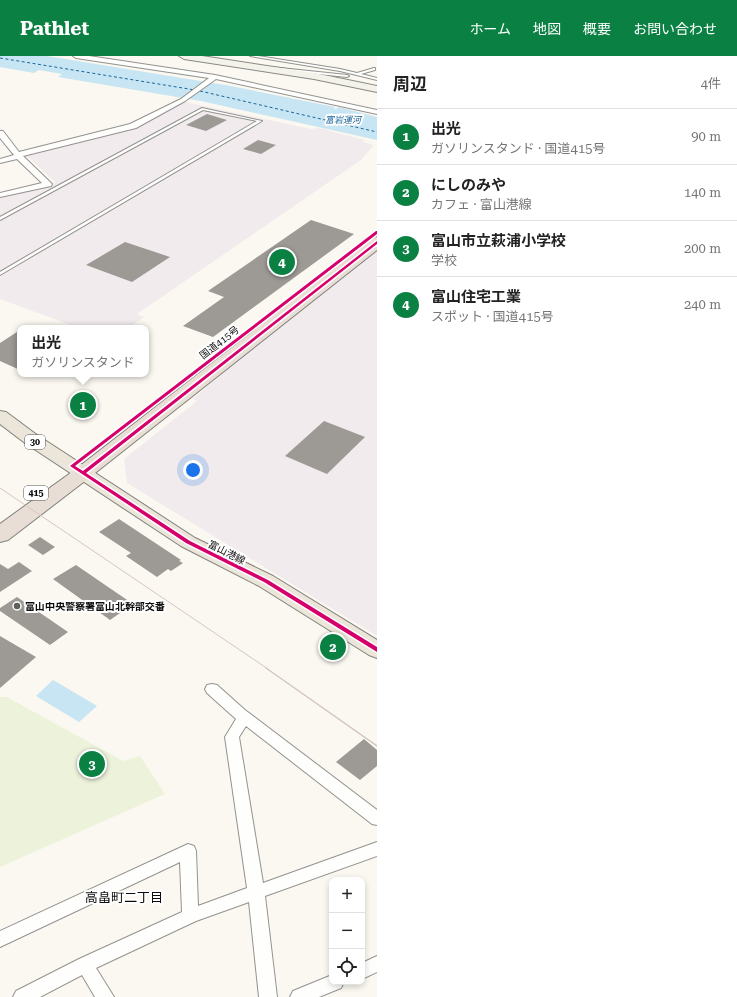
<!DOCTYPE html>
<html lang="ja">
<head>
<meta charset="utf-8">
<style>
  body { margin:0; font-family:"Roboto Serif","Noto Sans JP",serif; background:#f6f6f6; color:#222 }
  .controls { position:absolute; right:12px; bottom:12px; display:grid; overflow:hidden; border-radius:8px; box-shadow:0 2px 6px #0003 }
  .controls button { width:36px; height:36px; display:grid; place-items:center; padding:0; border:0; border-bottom:1px solid #e0e0e0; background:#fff; color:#222; font:20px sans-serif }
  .you { position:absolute; left:193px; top:414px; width:14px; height:14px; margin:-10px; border:3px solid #fff; border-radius:50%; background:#1a73e8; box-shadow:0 0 0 6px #1a73e833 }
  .badge { display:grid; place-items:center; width:26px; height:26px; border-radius:50%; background:#0b8043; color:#fff; font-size:13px; font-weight:700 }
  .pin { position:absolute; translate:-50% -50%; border:2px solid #fff; box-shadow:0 1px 4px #0006 }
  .popup { position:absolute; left:17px; top:269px; width:132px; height:52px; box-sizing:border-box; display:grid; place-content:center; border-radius:8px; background:#fff; filter:drop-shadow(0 1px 3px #0005); font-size:13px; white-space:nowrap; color:#767676 }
  .popup b { font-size:15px; color:#222 }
  .popup::after { content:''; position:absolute; left:50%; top:100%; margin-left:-8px; border:8px solid transparent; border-top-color:#fff }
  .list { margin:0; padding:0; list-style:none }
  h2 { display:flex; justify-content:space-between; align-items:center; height:52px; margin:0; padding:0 16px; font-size:17px }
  h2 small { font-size:13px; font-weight:400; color:#767676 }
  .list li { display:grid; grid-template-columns:26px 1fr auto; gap:12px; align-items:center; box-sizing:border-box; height:56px; padding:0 16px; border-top:1px solid #e0e0e0 }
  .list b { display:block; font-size:15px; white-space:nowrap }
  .list p { margin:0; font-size:13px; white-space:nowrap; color:#767676 }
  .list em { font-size:13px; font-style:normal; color:#767676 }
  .icon { flex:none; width:22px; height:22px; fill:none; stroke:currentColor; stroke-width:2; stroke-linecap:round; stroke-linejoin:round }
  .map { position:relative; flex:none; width:377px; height:941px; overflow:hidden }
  header { display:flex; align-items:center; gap:24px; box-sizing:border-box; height:56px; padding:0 20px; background:#0b8043; color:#fff }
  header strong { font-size:19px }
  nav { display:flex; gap:22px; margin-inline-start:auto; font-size:14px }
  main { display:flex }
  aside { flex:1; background:#fff }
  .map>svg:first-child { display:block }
  .industrial { fill:#f1ebed }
  .pitch { fill:#edf3db }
  .water { fill:#c8e5f3 }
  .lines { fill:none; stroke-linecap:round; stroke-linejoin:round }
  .ferry { stroke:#1a659a; stroke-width:1; stroke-dasharray:3 2.5; stroke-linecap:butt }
  .building { fill:#9d9a96 }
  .lane-casing { stroke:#93928f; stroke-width:2 }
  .street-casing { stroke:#93928f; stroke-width:2 }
  .secondary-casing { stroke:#8a8985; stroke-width:2 }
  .primary-casing { stroke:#80807c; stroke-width:2 }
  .highway-casing { stroke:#80807c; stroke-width:2 }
  .lane { fill:#fefefd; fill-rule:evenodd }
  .street { fill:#fefefd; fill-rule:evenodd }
  .secondary { fill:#f4f3e9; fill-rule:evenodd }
  .primary { fill:#ebe6d9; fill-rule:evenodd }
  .highway { fill:#e9ded5; fill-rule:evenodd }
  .tram-far1 { stroke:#d6c5c5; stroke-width:1 }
  .tram { stroke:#d6c5c5; stroke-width:1.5 }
  .cycleway-casing { stroke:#fff; stroke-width:3 }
  .cycleway { fill:#d6006c; fill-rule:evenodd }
  .poi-dot { fill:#5f5f5c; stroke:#fff; stroke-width:1.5 }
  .labels { text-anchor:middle; stroke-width:4; stroke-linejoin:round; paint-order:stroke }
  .far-water-label { font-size:9px; font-style:italic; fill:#1a659a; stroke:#fff }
  .shield { fill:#fff; stroke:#555; stroke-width:1 }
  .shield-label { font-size:9px; font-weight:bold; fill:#0c0c0c }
  .street-label { font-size:10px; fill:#0c0c0c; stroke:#fff }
  .poi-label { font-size:10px; font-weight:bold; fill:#0c0c0c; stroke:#fff; text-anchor:start }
  .near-neighbourhood-label { font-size:13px; fill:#0c0c0c; stroke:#fff }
</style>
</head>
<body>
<header>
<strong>Pathlet</strong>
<nav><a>ホーム</a><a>地図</a><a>概要</a><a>お問い合わせ</a></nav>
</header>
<main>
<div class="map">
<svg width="377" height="941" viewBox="0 0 377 941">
  <rect width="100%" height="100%" fill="#faf8f0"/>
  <!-- industrial -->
  <g class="industrial">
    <path d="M185,46L311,73L319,72L329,74V75L365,84L363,86L374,89L361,104L137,258L144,261L128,272H79L0,243V142L56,127L25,98L135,72Z"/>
    <path d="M377,195V580L127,427L124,403L197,345L193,343L231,310Z"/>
  </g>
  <!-- pitch -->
  <path class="pitch" d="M0,641H7L123,705L140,700L165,738L0,811Z"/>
  <!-- water -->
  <g class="water">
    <path d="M0,0H47L231,30L335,51L334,53H336L339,51L377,61V84L201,45L58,21L62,18L39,14L34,17L0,11Z"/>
    <path d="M53,624L97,650L79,666L36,640Z"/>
  </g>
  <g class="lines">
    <!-- ferry -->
    <g class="ferry">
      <path d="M0,2L195,34"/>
      <path d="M200,35L377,76"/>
    </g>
  </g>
  <!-- building -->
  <g class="building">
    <path d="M207,58L227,64L206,75L186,69Z"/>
    <path d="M258,84L276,89L261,98L243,93Z"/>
    <path d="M311,164L354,178L213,281L183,270L224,241L208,235Z"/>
    <path d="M125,186L170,201L132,226L86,209Z"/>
    <path d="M20,274V314L0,305V287Z"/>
    <path d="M324,365L365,381L327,418L285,400Z"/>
    <path d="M119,463L181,504L179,505L183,507L171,515L168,513L157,521L126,500L131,497L99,476Z"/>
    <path d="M40,481L55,491L43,499L28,489Z"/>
    <path d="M19,506L32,515L0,536V508L8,513Z"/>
    <path d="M76,509L133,548L110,564L53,523Z"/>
    <path d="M17,541L68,576L50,589L0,555V552Z"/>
    <path d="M0,580L36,601L0,632Z"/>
    <path d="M364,683L377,694V710L360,724L336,706Z"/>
  </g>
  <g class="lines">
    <defs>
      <g id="lane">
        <path d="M250,0H258L340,13L357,17L374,12H375V14L361,18L377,22V24L340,15Z"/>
        <path d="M271,11L347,19L349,20L347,21L270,13L269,12Z"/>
        <path d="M202,52L262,65L0,219V216L257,65L203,54L0,164V161Z"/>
      </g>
      <g id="street">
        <path d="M73,0H89L215,19L377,54V58L216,23L185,45L136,72L23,100L52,128L51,130L0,141V137L42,127L17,103L0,107V103L14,99L0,82V75H3L19,96L130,68L181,43L209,22L76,2Z"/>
        <path d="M212,628L217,629L245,654L377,754V769L372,768L246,670L239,681L263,827L377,786V800L265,840L277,941H259L249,846L196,865L96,912L114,941H95L82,919L40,941H13L16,935L79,903L182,856L180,806L0,891V875L188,788L194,790L196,795L198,850L247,832L225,681L236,663L207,637L205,633L207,629Z"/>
        <path d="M377,900V916L362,923V907Z"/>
        <path d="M332,919V926H344L341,932L319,941H290L293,935Z"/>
      </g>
      <path id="secondary" d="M179,0H202L314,17L377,30V36L314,23L184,3Z"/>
      <path id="primary" d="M0,355L6,356L37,379L195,482L273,520L377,584V602L369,599L259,530L181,490L25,387L0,368Z"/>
      <path id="highway" d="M377,181V194L90,421L8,484L0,486V468L76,413L371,183Z"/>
    </defs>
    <!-- lane casing -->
    <use href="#lane" class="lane-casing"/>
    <!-- street casing -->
    <use href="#street" class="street-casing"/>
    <!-- secondary casing -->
    <use href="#secondary" class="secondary-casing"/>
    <!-- primary casing -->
    <use href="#primary" class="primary-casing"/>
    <!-- highway casing -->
    <use href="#highway" class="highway-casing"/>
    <!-- lane -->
    <use href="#lane" class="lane"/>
    <!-- street -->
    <use href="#street" class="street"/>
    <!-- secondary -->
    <use href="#secondary" class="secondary"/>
    <!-- primary -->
    <use href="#primary" class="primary"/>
    <!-- highway -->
    <use href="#highway" class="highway"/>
    <!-- tram-far1 -->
    <path class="tram-far1" d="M0,432L268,613"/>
    <!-- tram -->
    <path class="tram" d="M266,612L377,690"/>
    <defs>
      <path id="cycleway" d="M376,175H377V178L75,410L83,415L377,185V188L86,417L190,485L268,524L377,591V596L264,526L186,487L70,410Z"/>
    </defs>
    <!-- cycleway casing -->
    <use href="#cycleway" class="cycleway-casing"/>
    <!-- cycleway -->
    <use href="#cycleway" class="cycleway"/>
  </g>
  <!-- markers -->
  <circle class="poi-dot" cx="17" cy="550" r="4"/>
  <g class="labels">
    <!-- far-water labels -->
    <g class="far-water-label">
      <text x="343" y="67">富岩運河</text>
    </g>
    <!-- shield labels -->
    <g class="shield">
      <rect x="25" y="379" width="20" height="14" rx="3"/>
      <rect x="24" y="430" width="24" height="14" rx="3"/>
    </g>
    <g class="shield-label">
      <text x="35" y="389">30</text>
      <text x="36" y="440">415</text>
    </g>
    <!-- street labels -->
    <g class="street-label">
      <text transform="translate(219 286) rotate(-38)" y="4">国道415号</text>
      <text transform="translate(227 496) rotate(27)" y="4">富山港線</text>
    </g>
    <!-- poi labels -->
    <g class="poi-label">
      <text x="25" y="554">富山中央警察署富山北幹部交番</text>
    </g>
    <!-- near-neighbourhood labels -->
    <g class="near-neighbourhood-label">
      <text x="124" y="846">高畠町二丁目</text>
    </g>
  </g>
</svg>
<div class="controls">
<button>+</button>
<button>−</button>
<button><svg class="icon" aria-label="locate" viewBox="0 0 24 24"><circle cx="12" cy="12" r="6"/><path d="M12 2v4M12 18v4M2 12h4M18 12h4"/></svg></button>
</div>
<div class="you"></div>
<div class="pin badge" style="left:83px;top:349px">1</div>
<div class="popup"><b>出光</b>ガソリンスタンド</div>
<div class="pin badge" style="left:333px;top:591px">2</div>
<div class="pin badge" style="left:92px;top:708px">3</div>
<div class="pin badge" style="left:282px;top:206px">4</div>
</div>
<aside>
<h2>周辺<small>4件</small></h2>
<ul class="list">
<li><span class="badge">1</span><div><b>出光</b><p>ガソリンスタンド · 国道415号</p></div><em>90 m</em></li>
<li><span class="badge">2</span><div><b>にしのみや</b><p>カフェ · 富山港線</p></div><em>140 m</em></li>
<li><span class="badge">3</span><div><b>富山市立萩浦小学校</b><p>学校</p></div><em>200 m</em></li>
<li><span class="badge">4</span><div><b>富山住宅工業</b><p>スポット · 国道415号</p></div><em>240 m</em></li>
</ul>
</aside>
</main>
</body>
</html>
